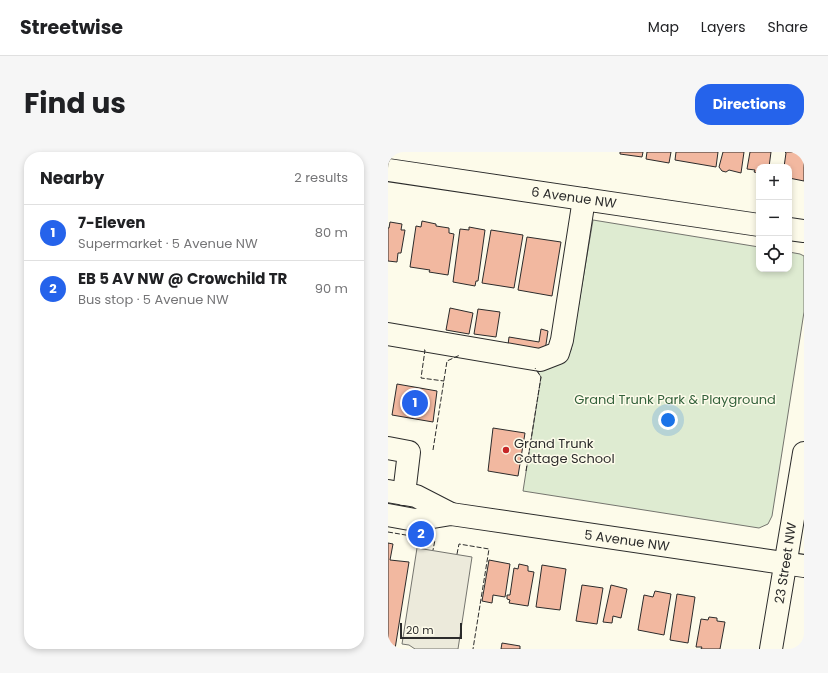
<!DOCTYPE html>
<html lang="en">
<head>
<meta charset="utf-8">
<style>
  body { margin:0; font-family:Poppins,sans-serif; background:#f6f6f6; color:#202124 }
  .controls { position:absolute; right:12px; top:12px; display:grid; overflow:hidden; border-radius:8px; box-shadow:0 2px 6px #0003 }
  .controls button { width:36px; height:36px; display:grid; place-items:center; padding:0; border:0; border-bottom:1px solid #e0e0e0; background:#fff; color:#202124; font:20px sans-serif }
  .scale { position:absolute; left:12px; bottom:10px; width:62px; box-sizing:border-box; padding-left:4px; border:2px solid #2b2b2b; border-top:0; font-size:11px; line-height:14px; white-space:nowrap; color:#2b2b2b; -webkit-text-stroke:3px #fdfbea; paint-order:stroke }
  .you { position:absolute; left:280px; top:268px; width:14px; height:14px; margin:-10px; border:3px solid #fff; border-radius:50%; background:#1a73e8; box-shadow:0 0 0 6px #1a73e833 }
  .badge { display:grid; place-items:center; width:26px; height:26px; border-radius:50%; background:#2563eb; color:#fff; font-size:13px; font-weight:700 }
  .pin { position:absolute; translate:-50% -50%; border:2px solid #fff; box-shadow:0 1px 4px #0006 }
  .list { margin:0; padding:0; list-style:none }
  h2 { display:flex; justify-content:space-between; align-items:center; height:52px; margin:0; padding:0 16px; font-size:17px }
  h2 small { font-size:13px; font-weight:400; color:#757577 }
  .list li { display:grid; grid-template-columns:26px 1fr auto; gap:12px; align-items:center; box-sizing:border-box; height:56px; padding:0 16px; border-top:1px solid #e0e0e0 }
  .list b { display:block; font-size:15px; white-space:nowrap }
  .list p { margin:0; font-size:13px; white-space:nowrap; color:#757577 }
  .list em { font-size:13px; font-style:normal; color:#757577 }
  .icon { flex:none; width:22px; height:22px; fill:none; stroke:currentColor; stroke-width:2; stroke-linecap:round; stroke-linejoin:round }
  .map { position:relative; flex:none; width:416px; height:497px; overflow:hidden; border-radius:16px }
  header { display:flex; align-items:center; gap:24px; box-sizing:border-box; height:56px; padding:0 20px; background:#fff; border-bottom:1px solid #e0e0e0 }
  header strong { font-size:19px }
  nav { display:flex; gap:22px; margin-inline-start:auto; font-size:14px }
  .intro { display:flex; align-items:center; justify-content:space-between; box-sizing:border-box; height:96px; padding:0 24px }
  h1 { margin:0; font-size:28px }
  .button { padding:10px 18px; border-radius:16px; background:#2563eb; color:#fff; font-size:14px; font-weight:700 }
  main { display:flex; gap:24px; padding:0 24px }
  aside { flex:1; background:#fff; border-radius:16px; box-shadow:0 2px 6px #0003 }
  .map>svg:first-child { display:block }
  .green { fill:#deebd1; stroke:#74746e }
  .parking { fill:#eceadb; stroke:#74746e }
  .building { fill:#f2b8a0; stroke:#2b2b2b }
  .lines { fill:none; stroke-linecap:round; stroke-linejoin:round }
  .minor-casing { stroke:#2b2b2b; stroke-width:24 }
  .minor { stroke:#fdfbea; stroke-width:22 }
  .fence { stroke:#2b2b2b; stroke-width:1; stroke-dasharray:5 2; stroke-linecap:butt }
  .poi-dot { fill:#c62828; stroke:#fdfbea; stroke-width:1.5 }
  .labels { text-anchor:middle; stroke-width:3; stroke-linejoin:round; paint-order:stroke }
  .street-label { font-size:13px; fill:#2b2b2b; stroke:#fdfbea }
  .park-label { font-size:13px; fill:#34623c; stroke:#fdfbea }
  .poi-label { font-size:13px; fill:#2b2b2b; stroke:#fdfbea; text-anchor:start }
</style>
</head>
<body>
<header>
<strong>Streetwise</strong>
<nav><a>Map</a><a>Layers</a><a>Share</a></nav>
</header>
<div class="intro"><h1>Find us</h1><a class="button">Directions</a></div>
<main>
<aside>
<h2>Nearby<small>2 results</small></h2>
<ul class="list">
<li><span class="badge">1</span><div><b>7-Eleven</b><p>Supermarket · 5 Avenue NW</p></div><em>80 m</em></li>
<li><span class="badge">2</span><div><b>EB 5 AV NW @ Crowchild TR</b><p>Bus stop · 5 Avenue NW</p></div><em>90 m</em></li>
</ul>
</aside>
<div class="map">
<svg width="416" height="497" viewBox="0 0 416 497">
  <rect width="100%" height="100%" fill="#fdfbea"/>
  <!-- green -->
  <path class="green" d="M205,68L371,95V117H401V100L412,102L416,104V160L384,364L380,372L371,376L135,339L153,225L148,217C167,215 171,214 183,198Z"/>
  <!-- parking -->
  <path class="parking" d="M29,396L84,405L70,497H27L21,493L14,492Z"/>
  <!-- building -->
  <g class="building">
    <path d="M232,0H255L254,5L232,2Z"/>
    <path d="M259,0H283L281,11L258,7Z"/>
    <path d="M288,0H330L328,15L287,8Z"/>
    <path d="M335,0H356L353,21L341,18L338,20L334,19L331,15Z"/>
    <path d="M362,0H383L381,15H371V21L366,20L367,18L359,17Z"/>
    <path d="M397,0H416V29L401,26V15H396L398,1Z"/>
    <path d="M34,69L48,72V74L61,76V81L66,82L60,123L41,120L42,118L22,115L28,74L33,75Z"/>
    <path d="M2,70L14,72L13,78H17L13,101H10L9,110L0,109V76H1Z"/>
    <path d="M81,75L97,78L90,129H88L87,134L65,130L72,77L81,78Z"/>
    <path d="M103,78L135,83L126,136L94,131Z"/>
    <path d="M139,85L173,90L164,144L130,138Z"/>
    <path d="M62,156L85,161L81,182L58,178Z"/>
    <path d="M90,157L112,160L108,185L86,182Z"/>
    <path d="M153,177L160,179L157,199L120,193L121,185L151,190Z"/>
    <path d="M9,232L49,239L45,270L4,263Z"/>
    <path d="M105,276L137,281L130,324L100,319Z"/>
    <path d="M0,391L5,392L2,408L21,410L7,497H0Z"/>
    <path d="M101,408L122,412L117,445L105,443L104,451L94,449Z"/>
    <path d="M131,412L140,414V419L146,420L140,454L121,451L122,448L119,447V443H122L126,416L130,417Z"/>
    <path d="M154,413L178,417L172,458L148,455Z"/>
    <path d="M194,433L215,436L209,472L188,469Z"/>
    <path d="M223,433L239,437L233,466L225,464L224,471L215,470Z"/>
    <path d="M267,439L283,442L276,483L250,478L256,443L265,445Z"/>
    <path d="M289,442L307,445L300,491L282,488Z"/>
    <path d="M321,465L329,466V469L337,470L332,497H313L314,495H308L313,467L320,468Z"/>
    <path d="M114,491L132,494V497H113Z"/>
  </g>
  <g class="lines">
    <defs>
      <g id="minor">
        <path d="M0,18L371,73"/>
        <path d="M401,77L416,79"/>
        <path d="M0,182L152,208L170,201L174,188L196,47"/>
        <path d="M0,296L21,300L16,342"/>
        <path d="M0,339L28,344L63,362"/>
        <path d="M0,363L27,368L63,362L416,414"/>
        <path d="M383,497L416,301"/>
      </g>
    </defs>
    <!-- minor casing -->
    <use href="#minor" class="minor-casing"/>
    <!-- minor -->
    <use href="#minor" class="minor"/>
    <!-- fence -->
    <g class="fence">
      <path d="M36,198H37L33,226L56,229"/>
      <path d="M45,298L59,209L72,203"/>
      <path d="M138,319L153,225L147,216"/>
      <path d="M0,380L47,388L45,398"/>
      <path d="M69,402L71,392L101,397L85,497"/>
    </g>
  </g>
  <!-- markers -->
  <circle class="poi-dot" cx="118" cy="298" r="4"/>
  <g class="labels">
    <!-- street labels -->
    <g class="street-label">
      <text transform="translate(186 45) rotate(8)" y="5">6 Avenue NW</text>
      <text transform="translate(239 388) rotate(8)" y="5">5 Avenue NW</text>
      <text transform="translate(397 411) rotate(-81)" y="5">23 Street NW</text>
    </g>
    <!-- park labels -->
    <g class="park-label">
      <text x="287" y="252">Grand Trunk Park &amp; Playground</text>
    </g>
    <!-- poi labels -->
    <g class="poi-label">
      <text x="126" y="296">Grand Trunk<tspan x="126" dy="15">Cottage School</tspan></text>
    </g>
  </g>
</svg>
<div class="controls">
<button>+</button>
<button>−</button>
<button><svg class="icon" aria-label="locate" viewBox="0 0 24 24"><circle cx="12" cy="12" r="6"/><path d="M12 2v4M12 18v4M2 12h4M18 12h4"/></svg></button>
</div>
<div class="scale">20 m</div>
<div class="you"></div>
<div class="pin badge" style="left:27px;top:251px">1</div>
<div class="pin badge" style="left:33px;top:382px">2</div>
</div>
</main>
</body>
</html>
